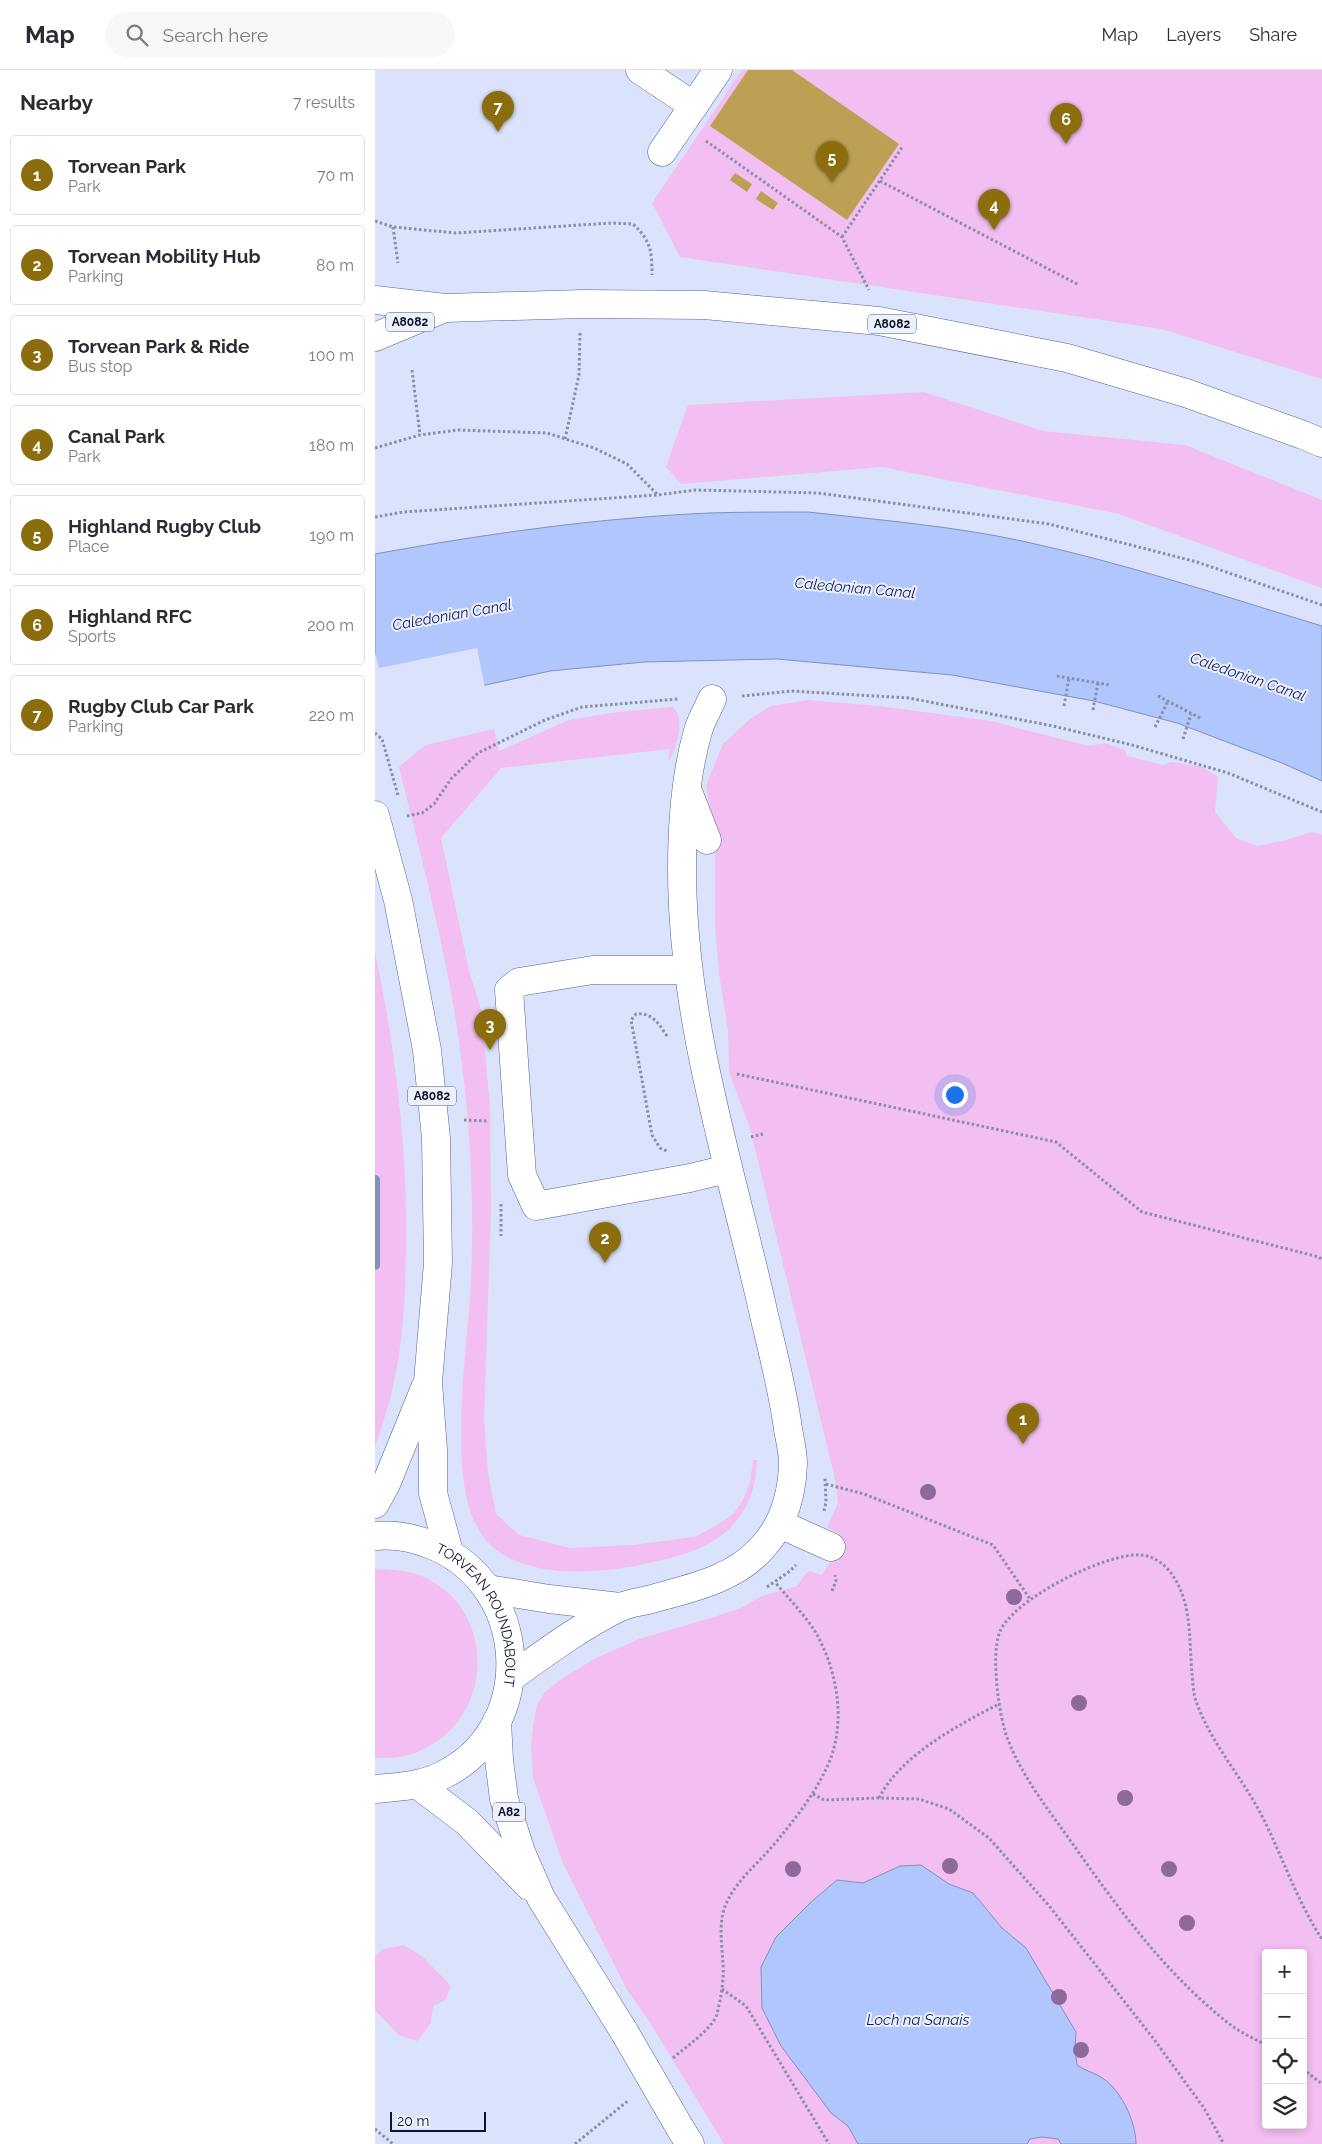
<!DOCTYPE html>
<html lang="en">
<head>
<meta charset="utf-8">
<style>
  body { margin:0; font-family:Raleway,sans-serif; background:#f7f7f7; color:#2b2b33 }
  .controls { position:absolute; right:15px; bottom:15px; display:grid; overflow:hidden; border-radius:5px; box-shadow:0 2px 8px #0003 }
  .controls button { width:45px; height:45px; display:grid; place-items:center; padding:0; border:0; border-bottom:1px solid #e1e1e2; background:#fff; color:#2b2b33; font:25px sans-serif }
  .scale { position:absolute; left:15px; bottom:12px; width:96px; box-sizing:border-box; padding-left:5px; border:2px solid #0d1428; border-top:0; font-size:14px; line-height:18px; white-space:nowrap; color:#0d1428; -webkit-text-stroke:4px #ecf1fc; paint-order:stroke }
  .you { position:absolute; left:579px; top:1024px; width:18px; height:18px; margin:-12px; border:4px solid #fff; border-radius:50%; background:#1a73e8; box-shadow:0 0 0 8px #1a73e833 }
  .badge { display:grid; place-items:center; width:32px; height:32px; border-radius:50%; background:#8c6d0e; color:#fff; font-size:16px; font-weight:700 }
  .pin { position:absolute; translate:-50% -41px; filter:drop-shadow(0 1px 2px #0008) }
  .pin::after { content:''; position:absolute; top:26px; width:18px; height:15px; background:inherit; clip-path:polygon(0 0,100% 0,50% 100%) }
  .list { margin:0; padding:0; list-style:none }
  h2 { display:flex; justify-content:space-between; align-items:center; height:65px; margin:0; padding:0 20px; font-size:21px }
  h2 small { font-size:16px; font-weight:400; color:#7c7c81 }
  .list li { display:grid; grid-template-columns:32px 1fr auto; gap:15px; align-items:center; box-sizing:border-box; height:80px; margin:0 10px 10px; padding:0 10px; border:1px solid #e1e1e2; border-radius:5px }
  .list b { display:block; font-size:19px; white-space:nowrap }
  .list p { margin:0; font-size:16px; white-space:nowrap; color:#7c7c81 }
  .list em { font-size:16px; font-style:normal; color:#7c7c81 }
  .icon { flex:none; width:28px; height:28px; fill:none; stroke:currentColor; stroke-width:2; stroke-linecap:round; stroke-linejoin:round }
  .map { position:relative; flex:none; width:947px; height:2074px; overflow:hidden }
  header { display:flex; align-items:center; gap:30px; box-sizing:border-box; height:70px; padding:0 25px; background:#fff; border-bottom:1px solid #e1e1e2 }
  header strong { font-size:24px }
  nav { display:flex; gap:28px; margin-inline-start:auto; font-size:18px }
  .search { width:350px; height:45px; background:#f7f7f7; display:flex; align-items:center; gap:12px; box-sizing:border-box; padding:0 18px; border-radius:28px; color:#7c7c81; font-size:19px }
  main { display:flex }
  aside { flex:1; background:#fff }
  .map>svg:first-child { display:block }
  .green { fill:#f3bef1; fill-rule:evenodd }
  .water { fill:#b0c6fc; stroke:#7f91bc }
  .pier { fill:#dae3fb }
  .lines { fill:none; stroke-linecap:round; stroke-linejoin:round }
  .stream { stroke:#7f91bc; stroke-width:10 }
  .building { fill:#bea055 }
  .minor-casing { stroke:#516497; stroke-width:29 }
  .major-casing { stroke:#516497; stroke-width:29 }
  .highway-casing { stroke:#516497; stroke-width:29 }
  .path { stroke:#878fa5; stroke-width:3; stroke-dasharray:2.5 2.5; stroke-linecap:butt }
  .minor { stroke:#fff; stroke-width:28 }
  .major { stroke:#fff; stroke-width:28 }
  .highway { stroke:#fff; stroke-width:28 }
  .highway-bridge-casing { stroke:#516497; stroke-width:29; stroke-linecap:butt }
  .highway-bridge { stroke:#fff; stroke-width:28 }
  .tree { fill:#8d699c }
  .labels { text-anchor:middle; stroke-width:4; stroke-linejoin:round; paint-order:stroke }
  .shield { fill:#ecf1fc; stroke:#505668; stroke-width:1 }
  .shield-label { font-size:12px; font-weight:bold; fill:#0d1428 }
  .street-label { font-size:14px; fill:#0d1428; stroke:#ecf1fc }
  .water-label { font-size:15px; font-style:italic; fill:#101f69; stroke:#ecf1fc }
</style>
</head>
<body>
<header>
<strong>Map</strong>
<div class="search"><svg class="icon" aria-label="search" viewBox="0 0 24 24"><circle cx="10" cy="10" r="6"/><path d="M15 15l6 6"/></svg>Search here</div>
<nav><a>Map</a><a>Layers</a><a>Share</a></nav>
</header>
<main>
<aside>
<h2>Nearby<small>7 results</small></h2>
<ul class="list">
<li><span class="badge">1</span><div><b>Torvean Park</b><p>Park</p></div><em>70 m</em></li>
<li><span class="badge">2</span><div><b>Torvean Mobility Hub</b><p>Parking</p></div><em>80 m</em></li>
<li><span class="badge">3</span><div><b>Torvean Park &amp; Ride</b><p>Bus stop</p></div><em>100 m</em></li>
<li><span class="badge">4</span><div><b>Canal Park</b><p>Park</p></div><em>180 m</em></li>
<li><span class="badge">5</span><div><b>Highland Rugby Club</b><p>Place</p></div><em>190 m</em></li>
<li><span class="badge">6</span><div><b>Highland RFC</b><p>Sports</p></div><em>200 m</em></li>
<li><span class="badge">7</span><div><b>Rugby Club Car Park</b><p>Parking</p></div><em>220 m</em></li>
</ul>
</aside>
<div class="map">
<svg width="947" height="2074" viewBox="0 0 947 2074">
  <rect width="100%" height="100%" fill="#dae3fb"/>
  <!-- green -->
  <g class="green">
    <path d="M367,0H947V309L787,259L305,187L277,133Z"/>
    <path d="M549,322L668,361L810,375L947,430V518L744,444L507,397L306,414L291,397L313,335Z"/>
    <path d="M433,630L504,636L616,651L714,676L730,673L750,680L752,686L789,695L796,692L825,696L843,707L840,742L861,768L882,776L908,771L937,762L947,765V2074H349L274,1951L252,1920L188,1793L158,1708L156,1676L159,1649L162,1635L170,1622L185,1610L219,1589L264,1569L342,1546L366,1538L387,1526L422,1516L431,1503L435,1501L447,1505L467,1471V1466L452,1457L463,1433L460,1409L375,1058L354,1002L353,960L344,903L340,855V768L331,716L348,674L375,649L396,636ZM891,1883H928V2055H891Z"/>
    <path d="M298,637C311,652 302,677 293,692L295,679L126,698L66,768L94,901L106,939L115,1036L116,1142L109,1350L113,1402L121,1444L144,1465L195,1478L258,1475L319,1467L341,1456L358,1444L367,1432L375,1413L378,1390H382C381,1438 355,1470 309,1484C253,1501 147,1520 107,1465C69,1413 94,1273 96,1209C100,1121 94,1032 80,945C66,861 44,779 24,697L51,675L119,659L124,681L194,650L242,642Z"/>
    <path d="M0,882C21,982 33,1081 31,1183C30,1253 25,1310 0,1376Z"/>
    <path d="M0,1499C13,1499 25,1500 38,1503C124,1530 123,1651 42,1682C28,1688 14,1688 0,1688Z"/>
    <path d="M29,1875L48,1887L76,1916L70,1930L58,1936L56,1953L42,1971L24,1965L0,1940V1887L8,1879Z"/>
  </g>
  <!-- water -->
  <g class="water">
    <path d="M433,442C505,450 577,456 647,471C749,493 848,526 947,556V711L907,693L802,653L719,631L577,605L402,589L269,592L175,601L37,631L0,618V484C110,464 222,448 334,443C367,442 400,442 433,442Z"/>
    <path d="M546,1795L574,1814L598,1823L627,1858L651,1878L701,1962L700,1979L702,1995C709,2000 717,2002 724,2006C745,2017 761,2051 761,2074H686L683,2069L667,2067L655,2069L652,2074H483L473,2056L456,2043L406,1976L387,1938L386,1897L401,1867L435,1833L462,1810L488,1813L525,1796Z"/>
  </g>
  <!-- pier -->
  <path class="pier" d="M102,578L110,618L18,639L0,622V583L4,598Z"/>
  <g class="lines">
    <!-- stream -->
    <path class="stream" d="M0,1110V1195"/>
  </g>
  <!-- building -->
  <g class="building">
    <path d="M373,0H417L524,74L472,150L335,56Z"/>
    <path d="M360,103L377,114L372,122L355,110Z"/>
    <path d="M386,121L403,133L398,140L381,129Z"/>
  </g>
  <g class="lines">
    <defs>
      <g id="minor">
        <path d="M265,0L319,36"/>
        <path d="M287,82L343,0"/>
        <path d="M314,724L332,770"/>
        <path d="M312,900H218L144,912L134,920L147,1105L161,1136L315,1108L352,1099"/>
        <path d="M405,1454L456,1477"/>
        <path d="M113,1519L174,1529L245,1537"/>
        <path d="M135,1608C170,1583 205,1557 243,1538C253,1533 266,1532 277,1529C315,1518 358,1510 386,1479C408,1456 417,1425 418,1394C418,1382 415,1370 413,1359C408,1321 398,1283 389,1245C356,1097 307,952 307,799C307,753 310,706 323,661C326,650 333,639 337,629"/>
      </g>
      <g id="major">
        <path d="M0,230L70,238L208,234L329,235L504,251L692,288L811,323L928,365L947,373"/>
        <path d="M0,267L67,239"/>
        <path d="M0,745L23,830L52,980L61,1068L63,1193L53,1312L58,1380V1423L74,1482"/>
        <path d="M0,1434L11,1414L50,1318"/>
      </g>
      <g id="highway">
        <path id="s1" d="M0,1466C20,1464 40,1468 59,1476C156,1517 163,1660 66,1706C45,1716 23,1717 0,1719"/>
        <path d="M122,1651L124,1690L129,1729L146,1782L166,1828L250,1963"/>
        <path d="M43,1715L92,1752L154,1816"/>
        <path d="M305,2058L315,2074"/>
      </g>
    </defs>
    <!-- minor casing -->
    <use href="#minor" class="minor-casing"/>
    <!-- major casing -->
    <use href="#major" class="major-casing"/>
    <!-- highway casing -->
    <use href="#highway" class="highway-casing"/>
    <!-- path -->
    <g class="path">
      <path d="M331,71L467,167L494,220"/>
      <path d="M505,111L704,215"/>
      <path d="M0,151L18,157L81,163L236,153L258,154C276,171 277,181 277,205"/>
      <path d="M18,157L23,193"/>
      <path d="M467,167L528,76"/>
      <path d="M37,300L45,365"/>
      <path d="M190,369L204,305L205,263"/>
      <path d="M0,378L45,365L83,360L172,363L219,378L252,394L282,424"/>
      <path d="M0,447L28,442L282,425L321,420L443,423L674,454L822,492L947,535"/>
      <path d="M682,606L735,615"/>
      <path d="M367,626L416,621L534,628L678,656L757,675L853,703L947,742"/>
      <path d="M783,626L827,649"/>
      <path d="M689,636L694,608"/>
      <path d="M718,640L723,613"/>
      <path d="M780,657L793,631"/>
      <path d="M0,663L7,669L23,725"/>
      <path d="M808,669L816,644"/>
      <path d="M32,746L47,743L59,734L76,709L103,683L170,650L207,637L303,629"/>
      <path d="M292,966C284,954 277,942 261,944L256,950L277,1065L285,1078L292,1081"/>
      <path d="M362,1004L681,1072L767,1142L944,1187L947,1190"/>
      <path d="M89,1050L113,1051"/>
      <path d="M376,1067L388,1064"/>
      <path d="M126,1134V1166"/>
      <path d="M451,1414L489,1424L618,1475L655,1529"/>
      <path d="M449,1441L451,1432L450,1408"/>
      <path d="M392,1517L415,1501L421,1495"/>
      <path d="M457,1521L461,1511L460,1505"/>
      <path d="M438,1724L449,1730L504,1728L544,1729L574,1739L614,1768L675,1837L778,1968L829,2038L849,2074"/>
      <path d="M504,1728C525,1686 583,1655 624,1634"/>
      <path d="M347,1919L371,1936L454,2074"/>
      <path d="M891,1975C880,1969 867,1963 857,1956C791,1905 742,1837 695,1770C672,1738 647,1706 633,1670C624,1648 616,1587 624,1564C635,1530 732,1482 766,1485C779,1486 791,1495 798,1506C817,1533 814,1571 817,1604C818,1613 818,1623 821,1631C836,1674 868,1708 888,1748C908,1788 922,1831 947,1869"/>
      <path d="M298,1988C313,1975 328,1966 340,1949C343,1944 343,1937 345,1931C347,1919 349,1906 348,1894C347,1874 343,1852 351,1834C362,1809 384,1793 401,1772C420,1749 439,1725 452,1697C472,1655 463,1602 441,1563C430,1545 413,1528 400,1512"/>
      <path d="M928,1999L947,2014"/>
      <path d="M0,2059L18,2074"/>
      <path d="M200,2074L254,2030"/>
    </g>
    <!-- minor -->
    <use href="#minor" class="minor"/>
    <!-- major -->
    <use href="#major" class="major"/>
    <!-- highway -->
    <use href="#highway" class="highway"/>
    <defs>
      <path id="highway-bridge" d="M250,1963L305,2058"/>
    </defs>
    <!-- highway-bridge casing -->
    <use href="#highway-bridge" class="highway-bridge-casing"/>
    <!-- highway-bridge -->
    <use href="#highway-bridge" class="highway-bridge"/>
  </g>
  <!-- trees -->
  <g class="tree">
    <circle cx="553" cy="1422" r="8"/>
    <circle cx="639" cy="1527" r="8"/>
    <circle cx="704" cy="1633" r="8"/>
    <circle cx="750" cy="1728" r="8"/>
    <circle cx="575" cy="1796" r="8"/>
    <circle cx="418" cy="1799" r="8"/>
    <circle cx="794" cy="1799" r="8"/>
    <circle cx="812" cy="1853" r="8"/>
    <circle cx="684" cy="1927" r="8"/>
    <circle cx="706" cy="1980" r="8"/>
  </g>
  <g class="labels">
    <!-- shield labels -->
    <g class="shield">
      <rect x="11" y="242.5" width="48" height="19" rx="4"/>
      <rect x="493" y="244.5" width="48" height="19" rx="4"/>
      <rect x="33" y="1016.5" width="48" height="19" rx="4"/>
      <rect x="118" y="1732.5" width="32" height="19" rx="4"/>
    </g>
    <g class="shield-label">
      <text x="35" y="256">A8082</text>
      <text x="517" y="258">A8082</text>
      <text x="57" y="1030">A8082</text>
      <text x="134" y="1746">A82</text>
    </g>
    <!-- street labels -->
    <g class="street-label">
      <text dy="5" stroke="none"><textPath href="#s1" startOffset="148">TORVEAN ROUNDABOUT</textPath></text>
    </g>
    <!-- water labels -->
    <g class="water-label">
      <text transform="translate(480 518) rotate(5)" y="5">Caledonian Canal</text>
      <text transform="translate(77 545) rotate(-10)" y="5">Caledonian Canal</text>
      <text transform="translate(873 607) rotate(19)" y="5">Caledonian Canal</text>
      <text x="543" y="1955">Loch na Sanais</text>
    </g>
  </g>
</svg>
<div class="controls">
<button>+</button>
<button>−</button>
<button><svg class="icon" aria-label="locate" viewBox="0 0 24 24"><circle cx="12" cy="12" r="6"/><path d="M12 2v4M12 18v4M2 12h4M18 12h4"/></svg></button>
<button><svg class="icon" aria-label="layers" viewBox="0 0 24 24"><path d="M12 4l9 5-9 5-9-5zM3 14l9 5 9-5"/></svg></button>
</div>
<div class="scale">20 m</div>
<div class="you"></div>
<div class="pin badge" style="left:648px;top:1374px">1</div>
<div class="pin badge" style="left:230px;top:1193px">2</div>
<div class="pin badge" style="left:115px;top:980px">3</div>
<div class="pin badge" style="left:619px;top:160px">4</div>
<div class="pin badge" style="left:457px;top:112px">5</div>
<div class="pin badge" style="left:691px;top:74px">6</div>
<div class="pin badge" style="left:123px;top:62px">7</div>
</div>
</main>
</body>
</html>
